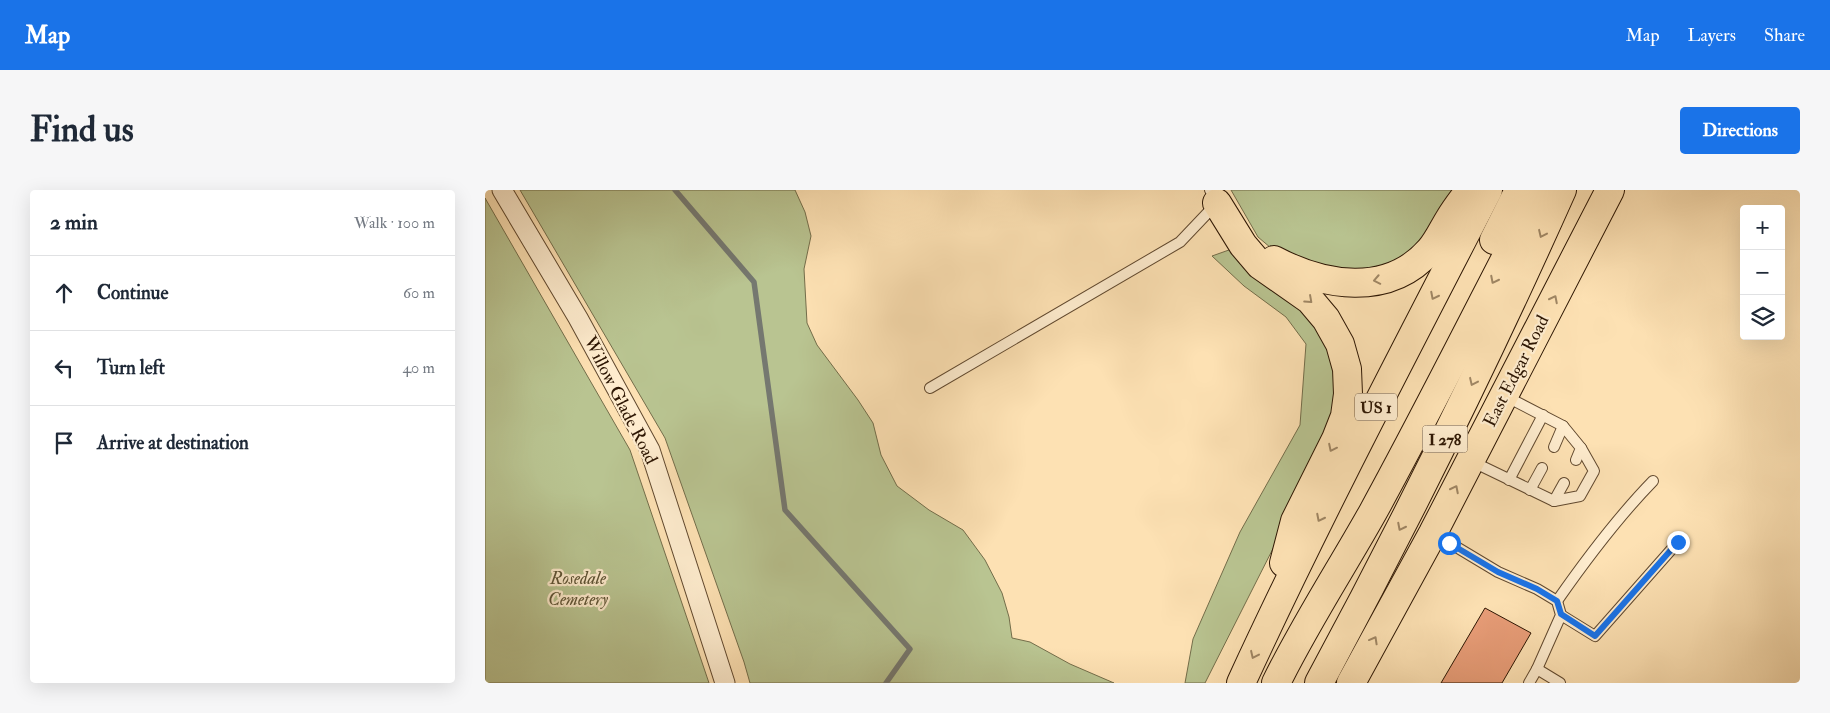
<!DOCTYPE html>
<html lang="en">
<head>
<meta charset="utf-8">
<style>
  body { margin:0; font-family:"IM FELL Double Pica",serif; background:#f6f6f7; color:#1f2937 }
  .controls { position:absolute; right:15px; top:15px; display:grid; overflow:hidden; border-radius:5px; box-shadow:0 5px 20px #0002 }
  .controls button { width:45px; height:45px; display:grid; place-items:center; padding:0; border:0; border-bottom:1px solid #e0e1e3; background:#fff; color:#1f2937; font:25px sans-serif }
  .stop { position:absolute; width:15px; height:15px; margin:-11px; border:4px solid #1a73e8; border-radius:50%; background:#fff }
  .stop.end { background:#1a73e8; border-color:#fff; box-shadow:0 1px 5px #0008 }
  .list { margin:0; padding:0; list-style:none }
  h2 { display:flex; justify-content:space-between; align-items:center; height:65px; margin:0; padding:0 20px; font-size:21px }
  h2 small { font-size:16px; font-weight:400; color:#747a83 }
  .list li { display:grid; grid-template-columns:32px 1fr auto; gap:15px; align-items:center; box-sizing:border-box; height:75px; padding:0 20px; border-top:1px solid #e0e1e3 }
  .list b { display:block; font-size:19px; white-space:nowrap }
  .list em { font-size:16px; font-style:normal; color:#747a83 }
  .icon { flex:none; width:28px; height:28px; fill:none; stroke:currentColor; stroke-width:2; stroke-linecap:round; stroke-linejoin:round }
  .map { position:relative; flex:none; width:1315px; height:493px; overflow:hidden; border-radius:5px }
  header { display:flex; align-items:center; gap:30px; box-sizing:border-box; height:70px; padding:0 25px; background:#1a73e8; color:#fff }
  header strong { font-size:24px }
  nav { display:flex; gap:28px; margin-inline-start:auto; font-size:18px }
  .intro { display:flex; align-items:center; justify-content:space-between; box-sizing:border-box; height:120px; padding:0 30px }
  h1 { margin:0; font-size:35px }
  .button { padding:12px 22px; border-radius:5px; background:#1a73e8; color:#fff; font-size:18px; font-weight:700 }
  main { display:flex; gap:30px; padding:0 30px }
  aside { flex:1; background:#fff; border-radius:5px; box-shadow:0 5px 20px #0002 }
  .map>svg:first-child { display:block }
  .green { fill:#b9c491; stroke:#736d4a }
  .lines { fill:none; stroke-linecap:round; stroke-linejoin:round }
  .stream { stroke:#757870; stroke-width:5.5 }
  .building { fill:#e89d78; stroke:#2d1603 }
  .lane-casing { stroke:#61492f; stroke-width:12 }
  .street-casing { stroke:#61492f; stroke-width:21 }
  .highway-casing { stroke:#2d1603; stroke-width:30 }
  .lane { stroke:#feecce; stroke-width:10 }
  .street { stroke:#feecce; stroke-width:19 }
  .highway { stroke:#fde1b3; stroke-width:28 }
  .oneway { stroke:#9f8664 }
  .route { stroke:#1a73e8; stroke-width:6 }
  .labels { text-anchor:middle; stroke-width:4.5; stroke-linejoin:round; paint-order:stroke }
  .shield { fill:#feecce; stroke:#6c5640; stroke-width:1 }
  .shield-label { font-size:16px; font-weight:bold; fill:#2d1603 }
  .street-label { font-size:18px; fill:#2d1603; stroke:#feecce }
  .park-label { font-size:18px; font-style:italic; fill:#5e5335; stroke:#feecce }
</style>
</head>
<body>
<header>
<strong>Map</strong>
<nav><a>Map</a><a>Layers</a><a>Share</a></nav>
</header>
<div class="intro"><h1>Find us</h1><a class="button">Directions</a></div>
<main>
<aside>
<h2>2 min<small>Walk · 100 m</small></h2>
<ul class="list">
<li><svg class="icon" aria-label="ahead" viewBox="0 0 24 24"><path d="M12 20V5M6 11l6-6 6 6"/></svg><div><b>Continue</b></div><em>60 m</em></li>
<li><svg class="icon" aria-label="left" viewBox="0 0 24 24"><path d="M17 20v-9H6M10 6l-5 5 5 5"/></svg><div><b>Turn left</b></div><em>40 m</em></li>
<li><svg class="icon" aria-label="arrive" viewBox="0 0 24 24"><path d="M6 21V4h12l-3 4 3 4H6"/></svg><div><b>Arrive at destination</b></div></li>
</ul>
</aside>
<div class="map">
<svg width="1315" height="493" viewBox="0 0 1315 493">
  <rect width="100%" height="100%" fill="#fde1b3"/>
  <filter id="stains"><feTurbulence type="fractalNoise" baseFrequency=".004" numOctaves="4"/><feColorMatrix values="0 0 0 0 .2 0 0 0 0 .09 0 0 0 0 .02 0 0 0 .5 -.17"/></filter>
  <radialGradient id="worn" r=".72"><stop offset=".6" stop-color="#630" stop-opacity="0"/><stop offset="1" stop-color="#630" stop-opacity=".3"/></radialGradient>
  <!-- green -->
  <g class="green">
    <path d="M35,0H310L320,22L326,46L319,79L322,133L332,155L373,210L388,233L396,265L412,296L444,320L478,340L500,370L517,403L524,427L527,448L545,452L585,474L629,493H265L259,472L180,248Z"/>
    <path d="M746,0H972L952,39L910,73L858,83L786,58L773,47Z"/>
    <path d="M0,8L145,260L224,493H0Z"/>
    <path d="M758,55L849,141L850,236L720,493H700L708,449L755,342L815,235L821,154L801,127L759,96L727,66Z"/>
  </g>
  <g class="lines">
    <!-- stream -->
    <path class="stream" d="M190,0L269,92L300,320L425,459L401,493"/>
  </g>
  <!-- building -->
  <path class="building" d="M1000,418L1046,443L1017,493H956Z"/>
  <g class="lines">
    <defs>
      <g id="lane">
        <path d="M445,198L695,52L732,13L725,0"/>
        <path d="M1020,206L1078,236L1096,258L1091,270"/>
        <path d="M1069,257L1078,236"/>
        <path d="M986,271L1069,311L1079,293"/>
        <path d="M1024,290L1058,225"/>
        <path d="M1045,300L1057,278"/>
        <path d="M1069,311L1095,306L1109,281L1096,258"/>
        <path d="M948,343L1013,382L1052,399L1072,411L1076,425L1052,479"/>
        <path d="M1072,411C1102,368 1132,328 1168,291"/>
        <path d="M1076,425L1110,446L1193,352"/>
        <path d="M1044,493L1052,479L1075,493"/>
      </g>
      <path id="street" d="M17,0L93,128L165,260L240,493"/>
      <g id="highway">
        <path d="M732,13L758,55L775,75L825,110L841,129L855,154L862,179L863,204L860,226L851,249L810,331L799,373"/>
        <path d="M1009,50L1034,0"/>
        <path d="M789,70C838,96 903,108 945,60C953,51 958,39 965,28C971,18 978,9 985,0"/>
        <path d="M756,493C833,326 919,163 1003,0"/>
        <path d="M791,493C820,434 856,379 888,322C946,216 1000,107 1056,0"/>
        <path d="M834,493C921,332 1002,168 1077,0"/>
        <path d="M866,493L948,343L1125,0"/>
      </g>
    </defs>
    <!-- lane casing -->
    <use href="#lane" class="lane-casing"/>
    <!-- street casing -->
    <use href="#street" class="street-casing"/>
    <!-- highway casing -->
    <use href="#highway" class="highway-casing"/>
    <!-- lane -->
    <use href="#lane" class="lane"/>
    <!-- street -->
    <use href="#street" class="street"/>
    <!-- highway -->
    <use href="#highway" class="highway"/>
  </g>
  <!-- one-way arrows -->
  <defs><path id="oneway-chevron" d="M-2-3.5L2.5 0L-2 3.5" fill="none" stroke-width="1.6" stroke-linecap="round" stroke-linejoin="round" transform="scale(1.25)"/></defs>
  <g class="oneway">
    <use href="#oneway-chevron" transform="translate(1057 44) rotate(115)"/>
    <use href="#oneway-chevron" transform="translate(892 90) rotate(169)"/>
    <use href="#oneway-chevron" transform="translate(1009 90) rotate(117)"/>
    <use href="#oneway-chevron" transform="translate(949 106) rotate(117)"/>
    <use href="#oneway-chevron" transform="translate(1069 109) rotate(-63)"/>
    <use href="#oneway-chevron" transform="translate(824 110) rotate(42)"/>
    <use href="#oneway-chevron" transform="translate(988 192) rotate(115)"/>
    <use href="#oneway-chevron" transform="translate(847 258) rotate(116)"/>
    <use href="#oneway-chevron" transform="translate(970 299) rotate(-63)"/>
    <use href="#oneway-chevron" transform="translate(835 328) rotate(117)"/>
    <use href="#oneway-chevron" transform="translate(916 337) rotate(117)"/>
    <use href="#oneway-chevron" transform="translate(889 450) rotate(-61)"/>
    <use href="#oneway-chevron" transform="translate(769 465) rotate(115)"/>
  </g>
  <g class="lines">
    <!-- route -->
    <path class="route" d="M964,353L1013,382L1052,399L1072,411L1076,424L1110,446L1193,352"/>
  </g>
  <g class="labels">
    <!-- shield labels -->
    <g class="shield">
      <rect x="870" y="203.5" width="42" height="27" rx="4"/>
      <rect x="937.5" y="235.5" width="45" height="27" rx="4"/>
    </g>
    <g class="shield-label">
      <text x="891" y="223">US 1</text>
      <text x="960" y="255">I 278</text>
    </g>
    <!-- street labels -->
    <g class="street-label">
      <text transform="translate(1031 181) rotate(-63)" y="6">East Edgar Road</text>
      <text transform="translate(136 210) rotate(63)" y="6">Willow Glade Road</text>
    </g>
    <!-- park labels -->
    <g class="park-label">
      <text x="93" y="394">Rosedale<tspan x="93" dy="21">Cemetery</tspan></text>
    </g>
  </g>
  <rect width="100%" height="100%" filter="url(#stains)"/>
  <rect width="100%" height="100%" fill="url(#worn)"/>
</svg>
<div class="controls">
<button>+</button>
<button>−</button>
<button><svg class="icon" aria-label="layers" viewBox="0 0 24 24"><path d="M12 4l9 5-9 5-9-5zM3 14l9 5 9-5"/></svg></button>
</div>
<div class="stop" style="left:964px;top:353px"></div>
<div class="stop end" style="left:1193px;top:352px"></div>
</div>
</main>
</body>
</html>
